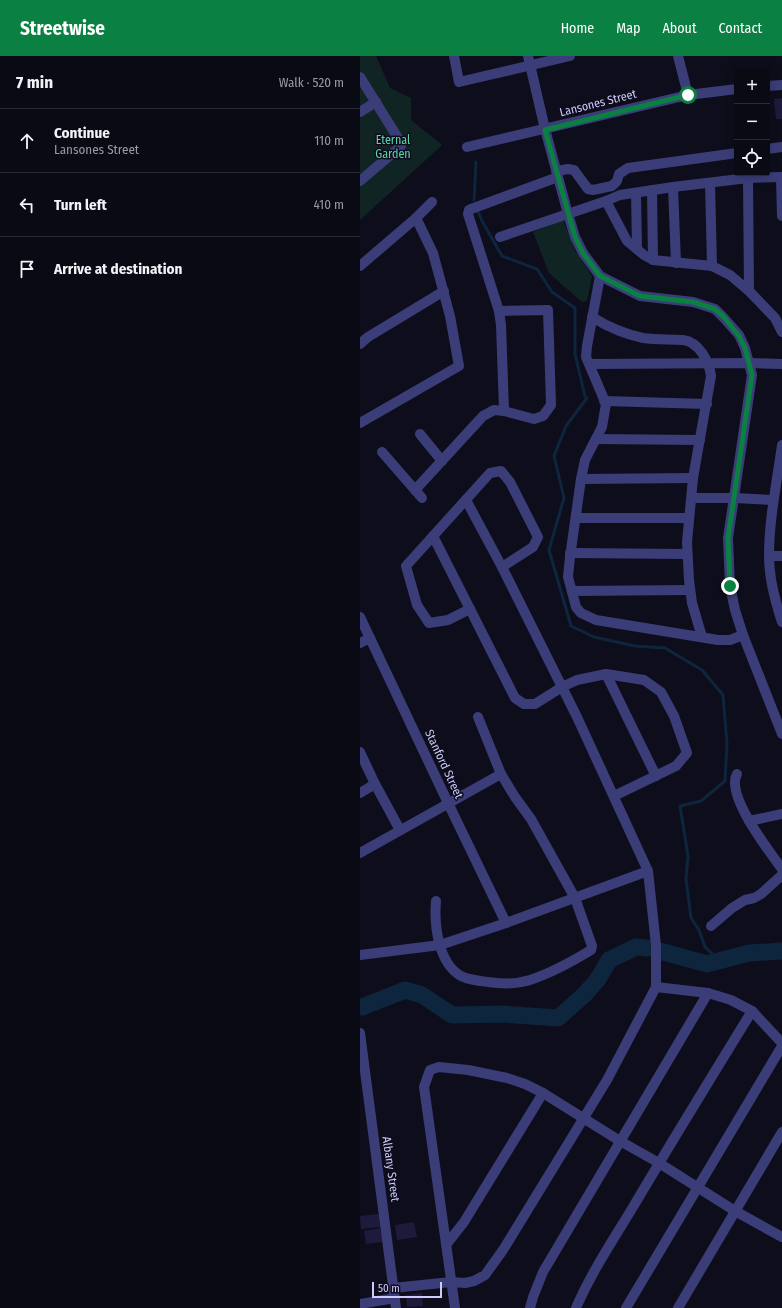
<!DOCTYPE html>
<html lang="en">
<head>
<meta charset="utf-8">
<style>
  body { margin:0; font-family:"Fira Sans Condensed",sans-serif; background:#13131e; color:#f1f3f6 }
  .controls { position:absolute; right:12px; top:12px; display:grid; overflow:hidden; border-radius:4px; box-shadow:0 2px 10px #0003 }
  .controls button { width:36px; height:36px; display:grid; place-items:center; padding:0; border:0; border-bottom:1px solid #2a2b34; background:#0a0a15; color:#f1f3f6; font:20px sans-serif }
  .scale { position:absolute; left:12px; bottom:10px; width:70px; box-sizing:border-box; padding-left:4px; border:2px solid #cdcbfc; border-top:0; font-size:11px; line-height:14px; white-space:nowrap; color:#cdcbfc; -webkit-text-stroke:3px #0e0d1c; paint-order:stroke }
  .stop { position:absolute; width:12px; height:12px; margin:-9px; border:3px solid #0b8043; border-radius:50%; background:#fff }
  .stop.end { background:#0b8043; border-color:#fff; box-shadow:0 1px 4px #0008 }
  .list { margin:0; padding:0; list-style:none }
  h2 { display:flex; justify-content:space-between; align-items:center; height:52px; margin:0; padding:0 16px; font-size:17px }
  h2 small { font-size:13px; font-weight:400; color:#999aa0 }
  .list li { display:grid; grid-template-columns:26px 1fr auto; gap:12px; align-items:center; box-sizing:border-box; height:64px; padding:0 16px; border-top:1px solid #2a2b34 }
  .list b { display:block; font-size:15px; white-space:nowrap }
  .list p { margin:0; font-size:13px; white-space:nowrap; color:#999aa0 }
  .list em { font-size:13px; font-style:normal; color:#999aa0 }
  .icon { flex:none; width:22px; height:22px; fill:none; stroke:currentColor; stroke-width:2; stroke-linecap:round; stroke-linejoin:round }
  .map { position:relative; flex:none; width:422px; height:1252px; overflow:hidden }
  header { display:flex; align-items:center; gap:24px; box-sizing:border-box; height:56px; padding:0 20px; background:#0b8043; color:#fff }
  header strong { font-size:19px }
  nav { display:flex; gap:22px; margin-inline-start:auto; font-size:14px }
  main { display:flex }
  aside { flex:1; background:#0a0a15 }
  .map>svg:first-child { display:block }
  .green { fill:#102523 }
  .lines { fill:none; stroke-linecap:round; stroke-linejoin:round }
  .stream { stroke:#0e253e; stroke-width:3 }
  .river { stroke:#0e253e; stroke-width:17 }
  .building { fill:#1e1a3c }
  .minor { stroke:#3b3d78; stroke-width:10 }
  .route { stroke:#0b8043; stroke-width:5 }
  .labels { text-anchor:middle; stroke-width:3; stroke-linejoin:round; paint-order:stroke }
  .street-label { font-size:12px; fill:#cdcbfc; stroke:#0e0d1c }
  .park-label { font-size:12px; fill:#5dd5ad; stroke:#0e0d1c }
</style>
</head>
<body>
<header>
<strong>Streetwise</strong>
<nav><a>Home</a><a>Map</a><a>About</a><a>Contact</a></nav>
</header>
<main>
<aside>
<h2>7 min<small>Walk · 520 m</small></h2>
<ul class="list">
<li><svg class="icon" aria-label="ahead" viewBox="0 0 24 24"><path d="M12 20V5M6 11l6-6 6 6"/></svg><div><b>Continue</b><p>Lansones Street</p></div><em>110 m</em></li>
<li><svg class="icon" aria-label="left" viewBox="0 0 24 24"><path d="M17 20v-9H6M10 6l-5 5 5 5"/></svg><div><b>Turn left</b></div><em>410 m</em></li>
<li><svg class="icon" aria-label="arrive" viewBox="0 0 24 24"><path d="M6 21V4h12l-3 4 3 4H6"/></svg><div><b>Arrive at destination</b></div></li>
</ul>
</aside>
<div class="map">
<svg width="422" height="1252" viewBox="0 0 422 1252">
  <rect width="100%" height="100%" fill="#0e0d1c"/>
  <!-- green -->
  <g class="green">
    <path d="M0,0H16L30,32L51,42V64L82,89L0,164Z"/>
    <path d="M203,164L215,194L232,220L227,245L222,246L189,217L173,176Z"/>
  </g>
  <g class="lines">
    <!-- stream -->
    <g class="stream">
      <path d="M114,144L116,106"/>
      <path d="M118,155L122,165L142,200L177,213L192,236L215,252V298L225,340"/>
      <path d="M227,342L206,370L194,400L204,442L189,494L211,570L234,581L275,590L305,592L342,614L363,639L367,688L365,725L341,745L320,750L328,800L326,823L331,862L339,874L345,891L359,904"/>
    </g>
    <!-- river -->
    <g class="river">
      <path d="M300,895L347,908L389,897L422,895"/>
      <path d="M2,951L45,934L62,939L92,959L142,958L198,962L225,938L238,923L249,904L276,891L288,892"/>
    </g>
  </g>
  <!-- building -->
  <g class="building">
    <path d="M422,42V63H416L414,43Z"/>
    <path d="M19,1158L20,1171L1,1173L0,1160Z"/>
    <path d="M54,1166L57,1181L37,1184L35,1169Z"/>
    <path d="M20,1172L23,1186L6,1188L4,1175Z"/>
    <path d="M62,1237L63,1250L47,1251L46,1239Z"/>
  </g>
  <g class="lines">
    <!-- minor -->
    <g class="minor">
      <path d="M94,0L99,26L210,0"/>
      <path d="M168,0L185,73L208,158L215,181L223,197L240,220L280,240L333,246L355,253L363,261L379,279L385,292L392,319L368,482L370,530L375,554L383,579L422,678"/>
      <path d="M318,0L328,39"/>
      <path d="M0,21L41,87V90L0,125"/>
      <path d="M407,30L422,29"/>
      <path d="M0,56L16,46"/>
      <path d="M107,91L328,39L377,33"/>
      <path d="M407,93L422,91"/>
      <path d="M196,115L208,113L214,114L228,133L233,134L252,130L257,125L259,118L268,112L377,97"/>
      <path d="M421,121L422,160"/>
      <path d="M388,122L389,235"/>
      <path d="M350,127L352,210"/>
      <path d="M313,131L316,207"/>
      <path d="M292,134L293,204"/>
      <path d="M276,137L277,193"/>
      <path d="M246,145L267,185L284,199L293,204L352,210L370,219L389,235L415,262L422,276"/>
      <path d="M140,181L246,145L260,139L313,131L388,122L422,121"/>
      <path d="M0,210L56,162L72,146"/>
      <path d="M240,220L227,290L226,301L246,348L242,371L225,404L221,423L210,501L208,521L216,551L221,557L236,564L358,584H370L383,579"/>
      <path d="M232,261C248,271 264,278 283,282C296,284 309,283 323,284C339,286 349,305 351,320L333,422L327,486L329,524L332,547L342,581"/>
      <path d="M0,288L8,281L84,235"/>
      <path d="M230,308L390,307L422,308"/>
      <path d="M244,345L347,348"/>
      <path d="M144,355L141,269L139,255L108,158L109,154L111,153L198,121"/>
      <path d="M0,367L99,310L90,260L73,197L56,162"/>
      <path d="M60,378L82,405"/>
      <path d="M236,383L340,384"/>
      <path d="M422,389C417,426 409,463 409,500C409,522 415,545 422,566"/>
      <path d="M22,396L62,442"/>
      <path d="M221,423L333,422"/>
      <path d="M55,434L123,360L134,354L144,355L174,363L183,360L191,349L188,254L139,255"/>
      <path d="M332,442H374L413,444"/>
      <path d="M106,444L142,511L217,661L288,815L296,889V931"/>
      <path d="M216,462H329"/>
      <path d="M73,480L155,642L164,648H175L202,631L217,624L246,618L284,624L301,636L314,660L327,697L316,710L254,740"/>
      <path d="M210,497L327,498"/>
      <path d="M409,500H422"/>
      <path d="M212,535L330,534"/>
      <path d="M110,553L88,564L69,567L57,549L46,510L130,417L141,415L150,426L178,481L173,491L142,511"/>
      <path d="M0,561L88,747L146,867"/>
      <path d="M0,587L10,582"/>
      <path d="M246,618L296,720"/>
      <path d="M0,696L15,728L40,774"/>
      <path d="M377,718C365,739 409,795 422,813"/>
      <path d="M0,737L15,728"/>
      <path d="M389,765L422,758"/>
      <path d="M0,797L141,718"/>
      <path d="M76,845C74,869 78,907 101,920C109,924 119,925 128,926C141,928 157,928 170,924C191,917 213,905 231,894L232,890L215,842L171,763L155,741L141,718L118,661"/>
      <path d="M351,870L372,852L385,844L394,842L401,838L422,819"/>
      <path d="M0,899L80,889L146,867L288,815"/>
      <path d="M0,977L36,1252"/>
      <path d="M86,1189L104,1166L183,1037"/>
      <path d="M33,1232L91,1226L105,1227L114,1225L125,1219L143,1194L247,1024L296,931L348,937L371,944L392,955L422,987"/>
      <path d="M0,1248L35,1242"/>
      <path d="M95,1252L64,1031L70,1014L79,1011L108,1014L147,1022L165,1028L183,1037L260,1085L299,1107L375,1155L422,1181"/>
      <path d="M170,1252L173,1241L183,1216L348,937"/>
      <path d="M216,1252C231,1217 253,1184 273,1151C312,1085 352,1020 392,955"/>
      <path d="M266,1252L422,990"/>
      <path d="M318,1252L422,1076"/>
    </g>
  </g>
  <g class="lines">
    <!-- route -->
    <path class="route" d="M328,39L185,74L215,181L223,197L240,220L280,240L333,246L355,253L363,260L379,280L385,292L392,319L368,482L370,530"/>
  </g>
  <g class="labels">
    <!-- street labels -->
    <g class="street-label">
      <text transform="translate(238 47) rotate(-14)" y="4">Lansones Street</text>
      <text transform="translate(84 708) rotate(65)" y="4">Stanford Street</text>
      <text transform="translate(31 1113) rotate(82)" y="4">Albany Street</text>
    </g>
    <!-- park labels -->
    <g class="park-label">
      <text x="33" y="88">Eternal<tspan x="33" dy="14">Garden</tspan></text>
    </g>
  </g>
</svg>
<div class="controls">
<button>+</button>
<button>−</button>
<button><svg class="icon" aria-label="locate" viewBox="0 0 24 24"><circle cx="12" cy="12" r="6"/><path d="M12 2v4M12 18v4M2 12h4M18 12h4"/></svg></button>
</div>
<div class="scale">50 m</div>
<div class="stop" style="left:328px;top:39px"></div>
<div class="stop end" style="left:370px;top:530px"></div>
</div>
</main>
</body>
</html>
